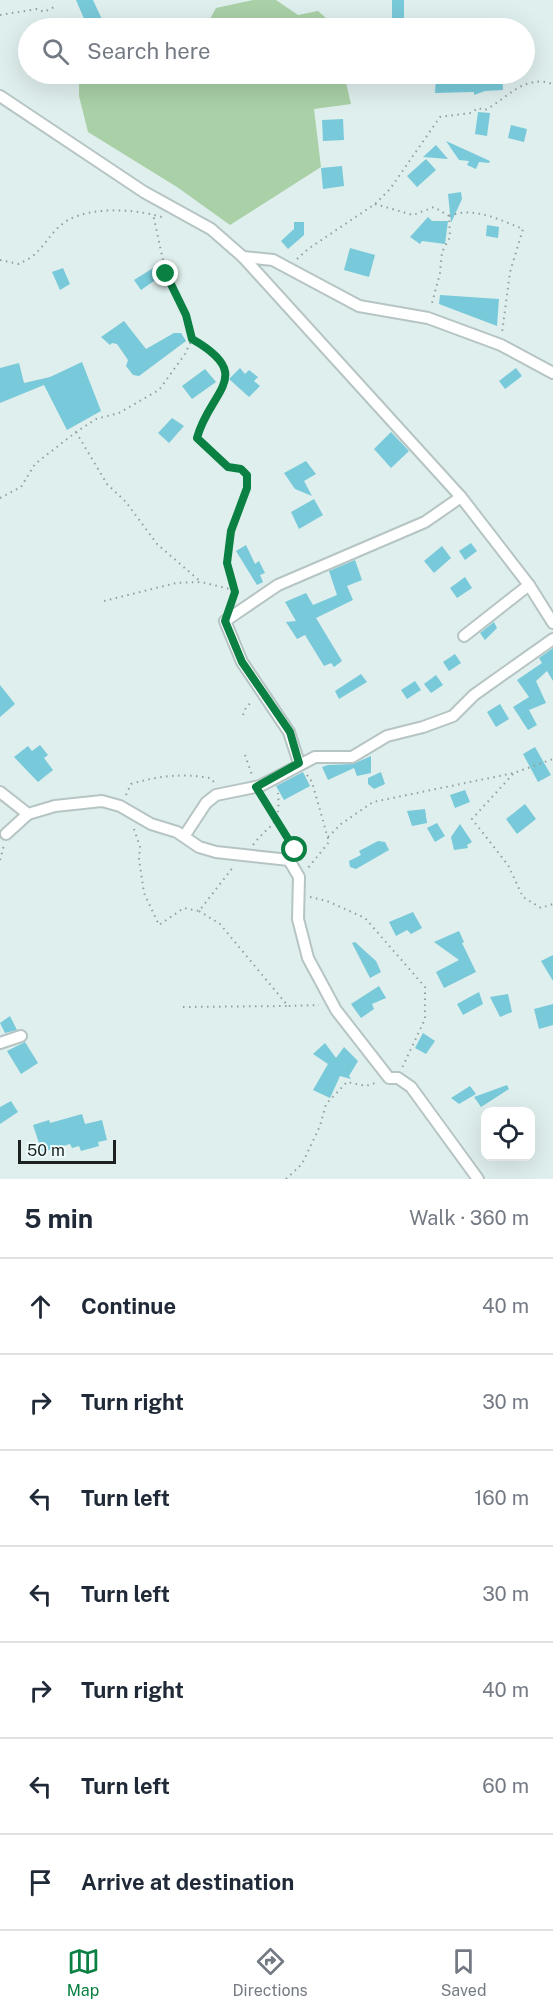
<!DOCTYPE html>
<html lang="en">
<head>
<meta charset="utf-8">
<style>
  body { margin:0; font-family:"Public Sans",sans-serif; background:#f6f6f7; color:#1f2937 }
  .controls { position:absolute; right:18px; bottom:18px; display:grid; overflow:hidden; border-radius:12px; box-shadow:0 6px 24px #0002 }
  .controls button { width:54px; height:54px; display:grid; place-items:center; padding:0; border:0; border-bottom:2px solid #e0e1e3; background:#fff; color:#1f2937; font:30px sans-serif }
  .scale { position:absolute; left:18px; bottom:15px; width:98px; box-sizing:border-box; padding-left:6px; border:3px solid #1b2020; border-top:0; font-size:16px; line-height:21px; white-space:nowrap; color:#1b2020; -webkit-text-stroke:4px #edfcfa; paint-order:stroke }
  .stop { position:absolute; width:18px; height:18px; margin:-14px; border:4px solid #0b8043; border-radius:50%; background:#fff }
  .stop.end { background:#0b8043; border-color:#fff; box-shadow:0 2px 6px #0008 }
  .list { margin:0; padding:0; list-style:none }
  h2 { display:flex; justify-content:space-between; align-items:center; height:78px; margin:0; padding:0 24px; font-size:26px }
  h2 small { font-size:20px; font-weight:400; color:#747a83 }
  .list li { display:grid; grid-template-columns:39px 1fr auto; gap:18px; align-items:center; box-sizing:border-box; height:96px; padding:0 24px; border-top:2px solid #e0e1e3 }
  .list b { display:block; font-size:22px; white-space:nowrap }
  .list em { font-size:20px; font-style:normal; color:#747a83 }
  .icon { flex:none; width:33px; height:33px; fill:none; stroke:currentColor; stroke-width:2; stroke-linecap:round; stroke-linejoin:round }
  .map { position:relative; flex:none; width:553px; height:1179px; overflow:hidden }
  .search { position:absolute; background:#fff; box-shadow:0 6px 24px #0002; left:18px; right:18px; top:18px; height:66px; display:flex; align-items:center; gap:15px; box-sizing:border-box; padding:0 21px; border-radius:33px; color:#747a83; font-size:22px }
  .sheet { height:750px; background:#fff }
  nav { display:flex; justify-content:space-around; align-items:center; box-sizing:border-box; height:84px; border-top:2px solid #e0e1e3; background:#fff; font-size:16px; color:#747a83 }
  nav a { display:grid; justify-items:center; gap:3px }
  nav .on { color:#0b8043 }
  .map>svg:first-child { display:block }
  .green { fill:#a9d0a6 }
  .building { fill:#78c9d9 }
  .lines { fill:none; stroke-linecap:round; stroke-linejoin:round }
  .minor-casing { stroke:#b6c5c4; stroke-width:14 }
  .path { stroke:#939f9e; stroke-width:2; stroke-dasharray:1.5 4.5; stroke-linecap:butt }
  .minor { stroke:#fff; stroke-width:10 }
  .route { stroke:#0b8043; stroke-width:8 }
</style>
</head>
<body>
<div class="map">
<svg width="553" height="1179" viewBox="0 0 553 1179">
  <rect width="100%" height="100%" fill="#dfefed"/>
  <!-- green -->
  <g class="green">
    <path d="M253,0H276L298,15L318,11L333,24L334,28H205L216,8Z"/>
    <path d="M88,74H344L351,104L314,109L321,167L230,225L177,187L88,132L79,96V83Z"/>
  </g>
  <!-- building -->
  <g class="building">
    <path d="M76,0H93L106,28H88Z"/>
    <rect x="392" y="0" width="12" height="18"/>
    <path d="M502,74L503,90L485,91L474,95V92L435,93L436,76Z"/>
    <path d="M478,112L490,113L487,136L475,134Z"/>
    <path d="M343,119L344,140L323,141L322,120Z"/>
    <path d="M511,125L527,129L524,142L508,138Z"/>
    <path d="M446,141L490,161L489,163L479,162L476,169L467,165L469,161L459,160Z"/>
    <path d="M436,145L448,159L423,157Z"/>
    <path d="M426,159L436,170L417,187L407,176Z"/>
    <path d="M342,166L344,186L323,189L321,168Z"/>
    <path d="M461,192L462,199L451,223L448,194Z"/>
    <path d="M428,217L432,221H448L445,244L422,241L420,244L410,237Z"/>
    <path d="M294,222H304V235L288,249L281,241L294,229Z"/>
    <path d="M487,225L499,227L498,238L486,236Z"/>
    <path d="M350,248L375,255L369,277L344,270Z"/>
    <path d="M158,265L164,274L141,290L134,280Z"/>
    <path d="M63,268L70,284L60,290L52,272Z"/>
    <path d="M440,295L499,299L497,326L439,304Z"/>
    <path d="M124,321L146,349L174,333H181L186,341L139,376L133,375L126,366L128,360L117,344L112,343L110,345L101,337Z"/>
    <path d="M82,362L101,411L67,430L44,385L0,403V368L19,363L24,383L50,377Z"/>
    <path d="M240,368L245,374L249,370L258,377L254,381L260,386L249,397L229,379Z"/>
    <path d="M516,368L522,376L505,389L499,381Z"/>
    <path d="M205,369L216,382L192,399L182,386Z"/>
    <path d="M172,418L184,426L169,443L158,433Z"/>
    <path d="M391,432L409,451L391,468L374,449Z"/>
    <path d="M306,461L316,474L304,481L312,496L295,489L284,473Z"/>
    <path d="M314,499L323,515L299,529L291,512Z"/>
    <path d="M471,543L477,551L465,560L459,551Z"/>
    <path d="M246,545L255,564L259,561L265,573L260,575L263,582L257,585L236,551Z"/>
    <path d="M442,546L451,558L434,573L424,561Z"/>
    <path d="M355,560L362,580L347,586L353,600L316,618L342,661L334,667L331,663L324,666L305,635L297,639L286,622L296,621L285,602L306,593L313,605L337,595L329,571Z"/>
    <path d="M465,577L472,588L457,598L450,588Z"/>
    <path d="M494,622L497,628L485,640L480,633Z"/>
    <path d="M553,648V681L547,671L536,681L546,703L529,710L537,725L528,730L513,707L529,697L517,680L542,663L539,658Z"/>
    <path d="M455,654L461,663L449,671L443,662Z"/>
    <path d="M361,674L367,682L339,699L335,691Z"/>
    <path d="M436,675L443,685L431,693L424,684Z"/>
    <path d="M415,681L421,690L407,699L401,690Z"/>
    <path d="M0,685L15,704L0,717Z"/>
    <path d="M500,704L509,719L496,727L487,712Z"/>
    <path d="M40,745L48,755L44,758L53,770L38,782L14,757L28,746L32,751Z"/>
    <path d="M535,747L551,775L538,782L523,754Z"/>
    <path d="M371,756V773L357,776L354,768L328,780L322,767L328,765L353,764Z"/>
    <path d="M303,772L310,786L284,800L276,786Z"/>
    <path d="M381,772L385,784L374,789L368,784V778Z"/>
    <path d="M465,790L470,802L455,808L450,795Z"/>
    <path d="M525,804L536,819L517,834L506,819Z"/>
    <path d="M425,809L427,823L412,826L407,811Z"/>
    <path d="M437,823L445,836L435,842L427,828Z"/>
    <path d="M460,824L472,842L467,845L468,848L454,850L451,837Z"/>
    <path d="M378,841L385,842L389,850L356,869L350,867L349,861L361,855L359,851Z"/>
    <path d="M413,912L422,928L411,934L407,930L396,936L389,922Z"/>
    <path d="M459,931L464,942L462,943L476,972L444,988L436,972L459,960L434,942Z"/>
    <path d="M355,942L376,961L381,972L370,978L352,943Z"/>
    <path d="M553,955V981L541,961Z"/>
    <path d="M379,986L386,998L372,1004L374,1009L361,1018L351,1004Z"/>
    <path d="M479,992L483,1004L463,1015L457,1004Z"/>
    <path d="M508,994L512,1012L500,1017L490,997Z"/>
    <path d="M553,1004V1025L539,1029L534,1009Z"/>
    <path d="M10,1016L17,1030L5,1033L0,1023Z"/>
    <path d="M423,1033L435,1041L426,1054L415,1048Z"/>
    <path d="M25,1042L38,1063L21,1074L7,1051Z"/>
    <path d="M325,1043L336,1058L344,1047L358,1061L349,1076L351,1079L340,1076L330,1098L313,1090L328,1064L313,1054Z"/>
    <path d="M507,1085L509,1089L481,1107L474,1097Z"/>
    <path d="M470,1086L476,1094L459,1104L451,1098Z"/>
    <path d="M11,1101L18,1112L0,1124V1107Z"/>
    <path d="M82,1114L85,1124L102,1120L107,1140L98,1142L99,1146L81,1151L79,1146L72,1148L70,1144L42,1152L33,1125L49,1120L50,1123Z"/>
  </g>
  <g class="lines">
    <defs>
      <g id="minor">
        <path d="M0,96L144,192L211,229L243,257L461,497L529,585L553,623"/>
        <path d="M243,257L273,260L359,306L428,318L501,345L553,373"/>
        <path d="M464,636L529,585"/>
        <path d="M299,763L289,732L242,662L225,621L278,585L425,522L461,497"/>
        <path d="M0,792L28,814L55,806L102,801L120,806L151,824L177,832L199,847L216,852L289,860L299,877L298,919L308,958L336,1010L389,1078H398L411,1087L478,1179"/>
        <path d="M6,834L28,814"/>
        <path d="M185,835L206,803L216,795L260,786L315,757H352L387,736L423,727L453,716L474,695L553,639"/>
        <path d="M0,1043L21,1036"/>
      </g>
    </defs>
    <!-- minor casing -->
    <use href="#minor" class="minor-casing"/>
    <!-- path -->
    <g class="path">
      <path d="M0,15L37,9L44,12L54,7"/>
      <path d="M375,204L413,215L434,207L449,216L450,237L442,252L440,273L431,307"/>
      <path d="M449,216C474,206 500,220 523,229L510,272L502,333"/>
      <path d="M297,259L308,249L375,204L390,189L440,117L471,113L478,108L485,110C508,98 524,74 553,84"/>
      <path d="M0,260L19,264C24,261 31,258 35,254C47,243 53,229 68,220C94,206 138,209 165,218"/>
      <path d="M192,339C256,375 209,391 197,438L228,467L241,469L247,475C249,494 233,513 230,533C229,542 227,552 227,561C228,576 237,587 232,601"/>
      <path d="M76,432L107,484L126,502L157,544L201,582"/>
      <path d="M0,498L21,487L35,464L76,432L96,419L119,413L159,390L185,354L192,339L186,315L166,274L153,214"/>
      <path d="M104,601L176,583L201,582L234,590"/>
      <path d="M243,715L246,707L253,701"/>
      <path d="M245,755L252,775"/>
      <path d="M513,774L472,819L508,865L523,897L541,908L553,904"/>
      <path d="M307,775L312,782L329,842L308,868"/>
      <path d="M126,795L131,784C157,776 183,773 210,778L215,783"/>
      <path d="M263,796L295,850"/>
      <path d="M134,829L140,847L139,859L144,893L159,925L184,908L199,911L234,866"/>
      <path d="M328,837L341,824L373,802L514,773L553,759"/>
      <path d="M253,845C271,821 281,828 278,793"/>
      <path d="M0,860L4,845"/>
      <path d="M310,897L327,901L365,918L425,987V1019L402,1068"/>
      <path d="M199,911L220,924L288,1006L319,1005"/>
      <path d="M183,1007L288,1006"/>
      <path d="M286,1179L302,1164L320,1126L326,1104L347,1082L366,1086L378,1082"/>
    </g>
    <!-- minor -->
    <use href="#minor" class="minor"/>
  </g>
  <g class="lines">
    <!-- route -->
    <path class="route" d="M166,274L186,315L192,339C257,376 209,391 197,438L228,467L241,469L247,475V488L231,531L227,563L235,592L225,621L242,662L290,732L299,763L256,787L295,850"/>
  </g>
</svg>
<div class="controls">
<button><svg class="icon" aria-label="locate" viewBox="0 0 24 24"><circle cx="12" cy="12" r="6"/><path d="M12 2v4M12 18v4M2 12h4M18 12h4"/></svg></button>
</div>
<div class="scale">50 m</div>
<div class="stop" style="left:295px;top:850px"></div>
<div class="stop end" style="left:166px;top:274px"></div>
<div class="search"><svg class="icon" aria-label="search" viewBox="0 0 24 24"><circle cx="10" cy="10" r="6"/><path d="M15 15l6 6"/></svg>Search here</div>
</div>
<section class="sheet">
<h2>5 min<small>Walk · 360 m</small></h2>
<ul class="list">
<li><svg class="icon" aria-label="ahead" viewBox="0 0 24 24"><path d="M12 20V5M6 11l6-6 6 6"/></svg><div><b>Continue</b></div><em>40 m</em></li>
<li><svg class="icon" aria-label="right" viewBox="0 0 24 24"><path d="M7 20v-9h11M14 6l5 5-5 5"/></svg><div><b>Turn right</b></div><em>30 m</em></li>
<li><svg class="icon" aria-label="left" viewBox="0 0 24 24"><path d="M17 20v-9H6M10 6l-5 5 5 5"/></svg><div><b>Turn left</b></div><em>160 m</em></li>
<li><svg class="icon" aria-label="left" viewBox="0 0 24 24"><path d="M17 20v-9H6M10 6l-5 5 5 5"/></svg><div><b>Turn left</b></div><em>30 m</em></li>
<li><svg class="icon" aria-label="right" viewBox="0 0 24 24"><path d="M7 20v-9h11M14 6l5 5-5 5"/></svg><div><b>Turn right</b></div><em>40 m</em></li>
<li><svg class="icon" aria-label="left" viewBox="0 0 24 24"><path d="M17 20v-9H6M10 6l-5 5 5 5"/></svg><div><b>Turn left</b></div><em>60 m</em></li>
<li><svg class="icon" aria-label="arrive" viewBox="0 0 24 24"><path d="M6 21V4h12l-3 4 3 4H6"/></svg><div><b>Arrive at destination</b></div></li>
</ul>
</section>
<nav>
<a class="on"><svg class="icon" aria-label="map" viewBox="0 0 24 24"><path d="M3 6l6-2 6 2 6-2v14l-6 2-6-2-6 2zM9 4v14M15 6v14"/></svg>Map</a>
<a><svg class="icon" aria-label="directions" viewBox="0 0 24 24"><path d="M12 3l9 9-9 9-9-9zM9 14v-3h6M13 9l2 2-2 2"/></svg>Directions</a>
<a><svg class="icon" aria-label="saved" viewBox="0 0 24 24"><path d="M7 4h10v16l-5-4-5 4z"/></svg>Saved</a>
</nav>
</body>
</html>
